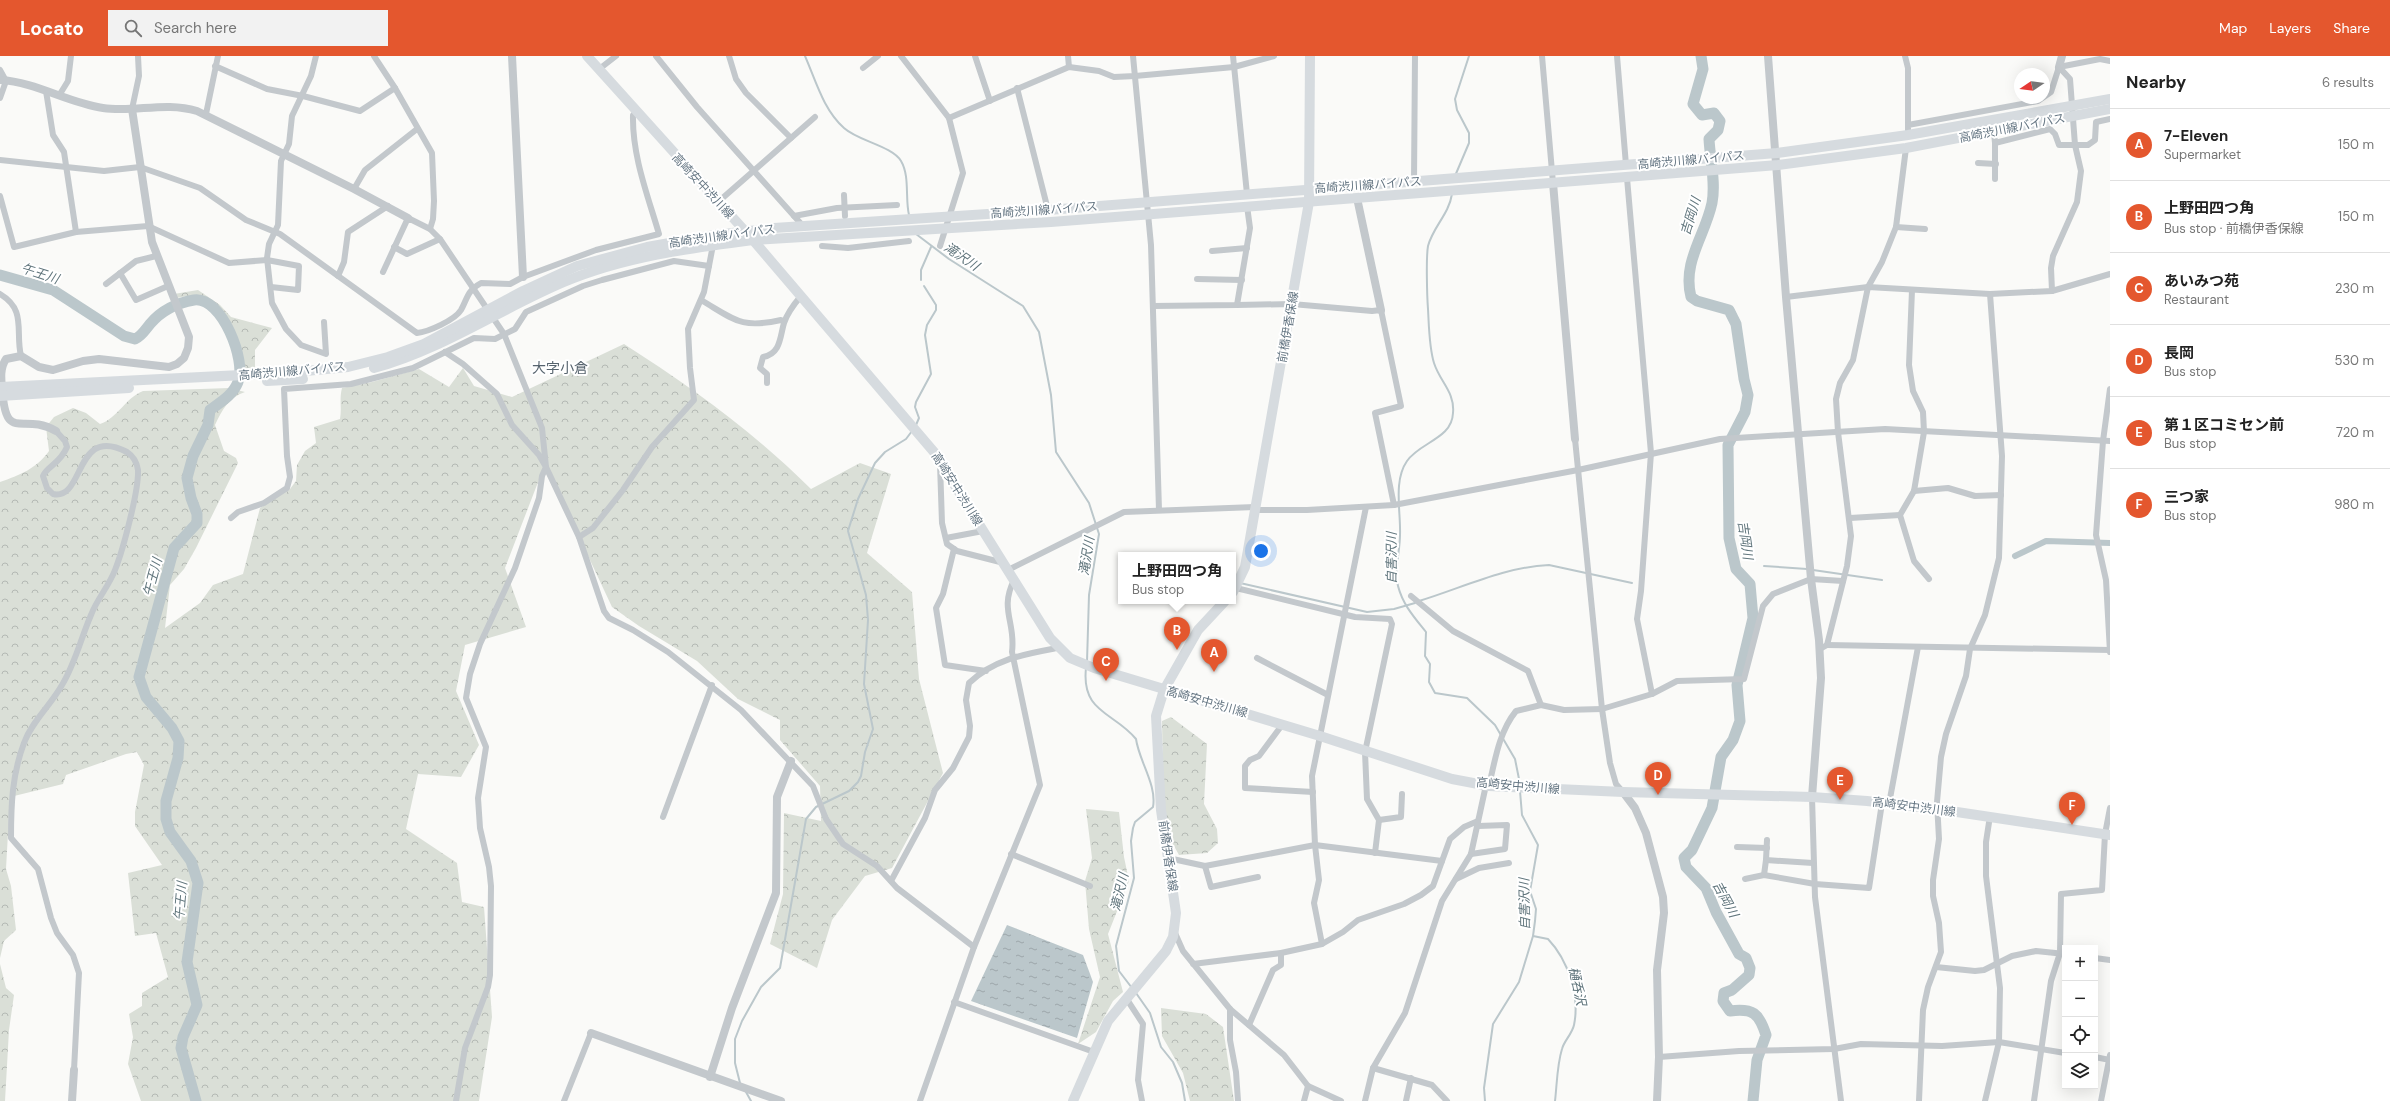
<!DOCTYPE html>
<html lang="en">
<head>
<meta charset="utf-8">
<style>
  body { margin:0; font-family:"DM Sans","Noto Sans JP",sans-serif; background:#f2f2f2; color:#222 }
  .controls { position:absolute; right:12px; bottom:12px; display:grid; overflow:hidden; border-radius:0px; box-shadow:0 4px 16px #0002 }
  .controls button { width:36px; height:36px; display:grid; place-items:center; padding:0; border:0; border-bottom:1px solid #e0e0e0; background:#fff; color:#222; font:20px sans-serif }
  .compass { position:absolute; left:2014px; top:12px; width:36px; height:36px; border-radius:50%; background:#fff; box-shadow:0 4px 16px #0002; rotate:257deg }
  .you { position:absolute; left:1261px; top:495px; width:14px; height:14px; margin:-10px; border:3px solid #fff; border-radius:50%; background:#1a73e8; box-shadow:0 0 0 6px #1a73e833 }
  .badge { display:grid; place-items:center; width:26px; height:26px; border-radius:50%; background:#e4572e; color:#fff; font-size:13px; font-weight:700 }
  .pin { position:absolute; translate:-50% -33px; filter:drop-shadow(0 1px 2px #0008) }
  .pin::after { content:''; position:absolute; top:21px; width:14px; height:12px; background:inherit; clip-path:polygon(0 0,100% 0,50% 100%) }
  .popup { position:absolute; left:1118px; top:496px; width:118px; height:52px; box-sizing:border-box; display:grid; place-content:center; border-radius:0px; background:#fff; filter:drop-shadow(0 1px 3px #0005); font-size:13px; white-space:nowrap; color:#767676 }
  .popup b { font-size:15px; color:#222 }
  .popup::after { content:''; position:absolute; left:50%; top:100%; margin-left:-8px; border:8px solid transparent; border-top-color:#fff }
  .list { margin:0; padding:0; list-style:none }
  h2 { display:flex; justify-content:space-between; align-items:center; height:52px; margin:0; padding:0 16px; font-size:17px }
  h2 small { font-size:13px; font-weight:400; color:#767676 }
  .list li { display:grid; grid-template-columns:26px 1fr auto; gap:12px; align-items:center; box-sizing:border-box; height:72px; padding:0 16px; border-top:1px solid #e0e0e0 }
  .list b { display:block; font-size:15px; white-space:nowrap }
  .list p { margin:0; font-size:13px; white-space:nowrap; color:#767676 }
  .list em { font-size:13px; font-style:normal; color:#767676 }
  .icon { flex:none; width:22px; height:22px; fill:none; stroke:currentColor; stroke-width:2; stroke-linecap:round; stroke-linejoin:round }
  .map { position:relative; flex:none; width:2110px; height:1045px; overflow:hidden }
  header { display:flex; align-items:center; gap:24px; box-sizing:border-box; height:56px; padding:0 20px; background:#e4572e; color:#fff }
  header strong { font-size:19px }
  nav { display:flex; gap:22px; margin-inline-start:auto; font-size:14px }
  .search { width:280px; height:36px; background:#f2f2f2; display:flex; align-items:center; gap:10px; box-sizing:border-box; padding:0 14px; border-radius:0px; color:#767676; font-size:15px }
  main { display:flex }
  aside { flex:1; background:#fff }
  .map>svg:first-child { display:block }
  .forest { fill:url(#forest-crowns) }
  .water { fill:url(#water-ripples) }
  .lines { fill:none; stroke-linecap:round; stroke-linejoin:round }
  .stream { stroke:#bbc7cb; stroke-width:2 }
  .canal { stroke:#bbc7cb; stroke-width:6 }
  .river { stroke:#bbc7cb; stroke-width:11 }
  .minor { stroke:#c3c8cc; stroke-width:6 }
  .tertiary { stroke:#c3c8cc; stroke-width:8 }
  .primary { stroke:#d6dbdf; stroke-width:10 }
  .labels { text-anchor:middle; stroke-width:4; stroke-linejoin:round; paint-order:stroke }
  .street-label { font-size:12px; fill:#657683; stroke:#fff }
  .water-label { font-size:13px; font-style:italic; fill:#60757c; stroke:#fff }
  .quarter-label { font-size:14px; fill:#57646e; stroke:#fff }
</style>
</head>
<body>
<header>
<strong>Locato</strong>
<div class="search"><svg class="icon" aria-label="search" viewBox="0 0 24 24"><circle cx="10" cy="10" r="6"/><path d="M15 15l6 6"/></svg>Search here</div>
<nav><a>Map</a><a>Layers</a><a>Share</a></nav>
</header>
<main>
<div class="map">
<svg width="2110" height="1045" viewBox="0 0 2110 1045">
  <defs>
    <pattern id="forest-crowns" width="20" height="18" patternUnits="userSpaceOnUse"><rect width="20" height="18" fill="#dadfd7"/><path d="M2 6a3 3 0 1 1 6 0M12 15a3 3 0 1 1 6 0" fill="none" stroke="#b4b9b4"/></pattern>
    <pattern id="water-ripples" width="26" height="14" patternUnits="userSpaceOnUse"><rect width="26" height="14" fill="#bbc7cb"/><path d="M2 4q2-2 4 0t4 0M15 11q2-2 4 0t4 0" fill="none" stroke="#9ca6aa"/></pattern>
  </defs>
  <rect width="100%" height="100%" fill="#fafaf8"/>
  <!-- forest -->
  <g class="forest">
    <path d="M198,234L220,249L231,261L272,272L255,294V313H243C237,280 219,230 177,242L174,238Z"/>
    <path d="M624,288C690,330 755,377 811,433L860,407L891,418L867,497L912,536L919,623L943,717L892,812L865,820L832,864L817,912L770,888L783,838L784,757L821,765L820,730L780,684V664L738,643L697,605L639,570L612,551L545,408L505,512L526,571L465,589L456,635L479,689L461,721L418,718L406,773L457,807L462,846L484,851L492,961L479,1045H141L128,1008L133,981L129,958L142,950V937L168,921L156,877L135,880L128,817L162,809L135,770V756L144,709L137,696L126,698L66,719L63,728L10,741L6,813L11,830L16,874L4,885L0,902V426C20,419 36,413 49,395L46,371L54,361L73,352L86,357L100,368C118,362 125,342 143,335L229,332L245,336C229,341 222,354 215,369L224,395L236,402L238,407L196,492L184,513L170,529L165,572L200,547L213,529L243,518L260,452L290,433L296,425L297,409L305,395L316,387L314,371L340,363C342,352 339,343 342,332L372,326L419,313L449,331L463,312L474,330L512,341Z"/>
    <path d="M1171,661L1207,688L1204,748L1217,773L1218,787L1207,797L1179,799L1164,772L1162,665Z"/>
    <path d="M1086,753L1119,756L1124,801L1129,825L1108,878L1123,936L1113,945L1096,976L1078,988L1100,921L1089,873L1085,825L1092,802Z"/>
    <path d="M0,908L6,932L14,939L9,974L5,1045H0Z"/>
    <path d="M1161,952L1206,958L1223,971L1234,1045H1190L1183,1017L1162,980Z"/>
  </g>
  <!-- water -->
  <path class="water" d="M1007,869L1083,899L1093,926L1077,982L971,945Z"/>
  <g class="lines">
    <!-- stream -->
    <g class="stream">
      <path d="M805,0C816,25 823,53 844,72C858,85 892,90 901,105C910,120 905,143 909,159"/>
      <path d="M1455,120L1469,87V77L1457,54L1455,43L1469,0"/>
      <path d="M1452,138C1449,158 1433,171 1428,190C1426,201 1427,240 1428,253C1429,270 1429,291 1434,307C1440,326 1455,336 1453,357C1452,383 1420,386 1407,405C1393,425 1401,456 1400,479C1400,495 1394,514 1398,530C1403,549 1414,561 1426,576L1425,600L1430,608L1429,626L1435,637L1467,642L1495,669L1515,703L1520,728"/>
      <path d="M916,178L949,203L1023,250L1039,276L1051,339L1056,396L1089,447L1099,478L1089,539L1087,606"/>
      <path d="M921,224V214L931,191"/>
      <path d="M916,369L919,362L915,351L916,346L931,318L925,279L927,269L936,254V249L924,230"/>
      <path d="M1764,510L1807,513"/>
      <path d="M1813,514L1882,524"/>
      <path d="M1240,527L1367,556L1394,553L1415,547"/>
      <path d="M1419,545C1462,532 1504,511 1549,509L1632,527"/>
      <path d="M1086,612C1081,657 1114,656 1136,683C1139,705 1157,729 1153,751L1135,766L1133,772L1131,785L1134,822L1116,890L1119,915L1132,932"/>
      <path d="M1533,880L1548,883C1568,904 1580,940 1574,969C1572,978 1564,985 1562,993C1557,1009 1557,1028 1555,1045"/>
      <path d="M1136,937L1150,957L1161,991L1173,1006L1182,1027L1185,1045"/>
      <path d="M740,1027L735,1007V983L742,965L761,931L780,912L806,763L816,751L849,735L858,726L861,720L865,696L873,673L864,628L868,564L866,539L848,475L858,443L875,407L885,396L906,383L912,375"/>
      <path d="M746,1036L751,1045"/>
      <path d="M1485,1045L1484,1032L1493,968L1519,926L1533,880L1535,865L1536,853L1530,835L1538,789L1522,759L1520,735"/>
    </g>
    <!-- canal -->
    <path class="canal" d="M2015,500L2046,485L2110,487"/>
    <!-- river -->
    <g class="river">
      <path d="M1701,0L1703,13L1693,48L1702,59L1714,57L1720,65L1718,74L1709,83C1710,103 1716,127 1712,147C1705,180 1682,206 1691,241L1697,245L1729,254L1736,268L1744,323L1748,339L1745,356L1728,389L1729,482L1736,513L1750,528L1753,562L1737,629L1740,665L1733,684L1721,701L1712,752L1692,794L1684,802L1686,811L1706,832L1716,856L1739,898L1746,902L1750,912L1749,919L1732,934L1724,937L1723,945L1730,955C1753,952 1759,957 1766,979L1757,1004L1753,1045"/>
      <path d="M0,219L53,234L124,280L135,283C142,280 145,274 150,268C161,255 176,247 194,244C222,240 247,306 238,326C233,339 221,346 210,354L208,369L193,400L187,422L191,442L197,458V467L174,492L139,621L146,641L172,672L179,685L178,702L166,745V763L170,776L191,805L198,827L187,906L197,949L183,981L181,992L196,1045"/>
    </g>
    <!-- minor -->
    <g class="minor">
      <path d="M316,0L311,20L292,60L289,88L281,105L278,169L269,188L267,202L272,247L286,273L301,289L326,298L324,266"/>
      <path d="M374,0L395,32L432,97L434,145L433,163L430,173"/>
      <path d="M656,0L697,51L803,170"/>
      <path d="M729,0L736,23L746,37L791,82"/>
      <path d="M901,0L949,62L963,117L940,190"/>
      <path d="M975,0L990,45"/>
      <path d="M1068,0L1069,11"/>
      <path d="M1133,0L1151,189L1159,454"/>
      <path d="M1233,0L1247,138"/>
      <path d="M1542,0L1553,127"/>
      <path d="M1617,0L1626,109"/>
      <path d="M1905,0L1908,12V69"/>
      <path d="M215,10L267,33L303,40L360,55L395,32"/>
      <path d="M2059,11L2100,3L2110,5"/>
      <path d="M863,12L878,0"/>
      <path d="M0,14L6,25L0,42"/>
      <path d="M598,14L616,0"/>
      <path d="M1017,32L1048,154"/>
      <path d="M46,35L53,79L64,96L76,176"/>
      <path d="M60,38L68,25L71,0"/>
      <path d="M132,53L139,20L138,0"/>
      <path d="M206,58L218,0"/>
      <path d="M949,62L1069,11L1099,15L1114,21L1135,20L1234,11L1274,0"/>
      <path d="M1994,77L1995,87L2050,73L2055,78L2059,89H2088L2095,84L2096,66L2110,63"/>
      <path d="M1908,79V69L2038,45L2051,36L2059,11"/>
      <path d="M0,104L104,115L140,111L200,132L246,164L280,178L417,277C428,276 455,264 461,254C468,241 467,235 481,227L510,228L523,221L596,194L659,178C648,140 632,100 633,59L636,56"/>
      <path d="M1978,107L1996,108"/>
      <path d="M1627,122L1651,397L1641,535L1637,563L1652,638"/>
      <path d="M1995,123V87"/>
      <path d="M1414,125L1415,0"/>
      <path d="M354,133L365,114L417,73"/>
      <path d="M844,139L845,160"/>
      <path d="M0,140L14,191L76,176L148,170L229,207L267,204L299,210L298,234L271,231"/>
      <path d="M718,146L815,61"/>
      <path d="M794,160L837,152L897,149"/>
      <path d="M1896,171L1925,173"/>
      <path d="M822,190L848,192L909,185"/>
      <path d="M394,191L407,198L440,183"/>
      <path d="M1212,195L1247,192"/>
      <path d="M383,216L408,162L430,173L440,183L504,278L542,372L546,411L579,481L604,555L609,562L633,574L668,596L741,654L813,730L826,763L843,788L877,810L897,832L974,891"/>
      <path d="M120,217L136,244L168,230"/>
      <path d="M338,220L344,206L348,176L388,150"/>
      <path d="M1197,223L1242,224"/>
      <path d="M106,228L136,205L156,200"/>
      <path d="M1912,234L1909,309L1913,335L1923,356L1924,376L1914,435L1900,459L1914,505L1929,523"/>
      <path d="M2052,235L2051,212L2053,200L2077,146L2081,115L2075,89L2070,23L2059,11"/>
      <path d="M0,238C27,254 15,275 21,300"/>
      <path d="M1786,241L1868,231L1990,238L2052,235L2110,218"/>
      <path d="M701,244C735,264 741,273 781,264L784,266"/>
      <path d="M1237,249L1292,248L1372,255L1381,254L1401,350L1375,357L1394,449"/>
      <path d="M1153,250L1237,249L1250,172L1247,150"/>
      <path d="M445,296L463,308L497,338L512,369L539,399L546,411L542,420L539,442L515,512L480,588L470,618L466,642L486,691L478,742L480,772L489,811L491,830L490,919L488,931L465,992L456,1045"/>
      <path d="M767,327V318L760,312L763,301C781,298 780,280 784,267C787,258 795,247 801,240"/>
      <path d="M2110,333L2103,385L2096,479L2106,524L2110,596"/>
      <path d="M56,375L65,385L67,391C60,408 47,410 43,420L47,432L53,438C85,445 74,368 127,396C133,400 137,407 138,414C139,434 123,494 115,514C109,530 97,543 91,559C81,582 75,608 62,629C51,649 32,665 24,687C12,719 11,749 11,782L38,813L51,862L57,877L73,899L79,917L74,1014"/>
      <path d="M1575,383L1602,653L1610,707L1616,728L1623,736"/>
      <path d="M940,408L942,467L947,488L957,495L1004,507"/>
      <path d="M1914,435L1948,432L1975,440L2001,439"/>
      <path d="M1255,454H1307L1394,449L1578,414L1720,383L1885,373L2110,385"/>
      <path d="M231,462L238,456L264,447L287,432L290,421L287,400L284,333L351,328L413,312L474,282L495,283L515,273L526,256L583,230L602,224L674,205L709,210"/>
      <path d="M1850,462L1900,459"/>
      <path d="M579,481L593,472L623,434L652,391L694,344L690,312L688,273L704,236L713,189"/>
      <path d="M946,482L983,475"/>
      <path d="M954,493L943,538L936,552L945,609L986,615"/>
      <path d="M1008,514L1124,456L1255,451"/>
      <path d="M1236,532L1355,561L1390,563L1392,568L1365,696L1367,743L1379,764L1375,797"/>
      <path d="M1411,540L1453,575L1528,615L1541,649"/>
      <path d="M1827,589L2110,594"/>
      <path d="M1820,593L1827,589L1847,510L1851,480L1838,376L1836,343L1840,327L1853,304L1868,231L1882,206L1896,171L1906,92"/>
      <path d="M1257,602L1328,639"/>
      <path d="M1282,669L1259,700L1250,704L1245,710V732L1313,736"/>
      <path d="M1489,730C1495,704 1499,676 1516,655L1541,649L1564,654L1602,653L1652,638L1677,625L1744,623L1763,550L1773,538L1811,523L1843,525"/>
      <path d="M1812,741L1815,841L1841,1045"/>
      <path d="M1889,748L1918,591"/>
      <path d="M663,761L712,629"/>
      <path d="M1379,764L1401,761L1402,738"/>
      <path d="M1767,784L1766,804L1813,807"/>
      <path d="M1737,791L1767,792"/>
      <path d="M1011,798L1090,830"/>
      <path d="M1471,798L1505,793L1507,769L1478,770"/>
      <path d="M1168,802L1205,810L1315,789L1442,805"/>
      <path d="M1205,810L1211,831L1258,821"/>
      <path d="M1764,819L1766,804"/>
      <path d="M1456,823L1479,812L1509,807"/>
      <path d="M1745,823L1764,819L1815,828L1869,832L1882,747"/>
      <path d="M891,825L925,762L935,734L953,712L969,681L970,670L966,644L969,627C994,603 1025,598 1057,592"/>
      <path d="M1175,877L1183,895L1230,953L1284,999L1308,1030L1341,1045"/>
      <path d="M1322,888L1314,847L1319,824L1315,789L1312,720L1366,451"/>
      <path d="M2095,902L2110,904"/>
      <path d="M1193,908L1281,897L1322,888L1343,876L1358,864L1404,848L1421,839L1433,830L1450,783L1464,771L1478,765"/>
      <path d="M1936,911L1975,915L1984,914L2012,900L2036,895L2065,898"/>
      <path d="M1126,942L1143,968L1138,1024L1142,1045"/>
      <path d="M954,946L1094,996"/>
      <path d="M1230,953V984L1236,1016L1238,1045"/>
      <path d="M1249,969L1273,914L1281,909V897"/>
      <path d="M1659,1001L1739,995L1834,993L1861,988L1942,990L1999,986L2065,997"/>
      <path d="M2095,1001L2110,1004"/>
      <path d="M1373,1012L1432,1029L1447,1045"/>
      <path d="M564,1045L591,977"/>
      <path d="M920,1045L974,891L1040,729L1012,596C1016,566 999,554 1014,524"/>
      <path d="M1304,1045L1308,1030"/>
      <path d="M1365,1045L1373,1012L1405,957L1442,845L1471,798L1486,729"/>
      <path d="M1406,1045L1411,1022"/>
      <path d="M1919,1045L1923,954L1928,931L1941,896L1939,867L1933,840V824L1939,783L1937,746L1941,701L1946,678L1966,620L1970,593L1985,559L1999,502L2002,400L1990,238"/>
      <path d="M1985,1045L1999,986L2000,932L1986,820V786L1990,760"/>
      <path d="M2034,1045L2051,925L2060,897L2061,838L2102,834L2105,778L2110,752"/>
      <path d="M2101,1045L2110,999"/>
    </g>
    <!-- tertiary -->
    <g class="tertiary">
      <path d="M512,0L523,221"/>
      <path d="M1768,0L1786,241L1811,523L1819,584L1821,622L1812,741"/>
      <path d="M2059,11L2062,0"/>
      <path d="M0,24C36,26 68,47 103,52C134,57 165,45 197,55L354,133L408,162"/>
      <path d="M1553,127L1575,383"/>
      <path d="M1357,142L1381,254"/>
      <path d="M56,375C21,355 6,389 2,332C1,322 0,312 6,303L21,300L39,311L53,314L83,305L99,303L169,311L177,308L184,302L188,292L189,281L152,186L132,53"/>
      <path d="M1623,736L1635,752L1646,777L1663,841L1664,857L1657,914L1659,1001L1657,1045"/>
      <path d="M591,977L781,1045"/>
      <path d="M710,1021L732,952L776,837L777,741L791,705"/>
      <path d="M72,1045L74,1014"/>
    </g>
    <!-- primary -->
    <g class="primary">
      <path d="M587,0L753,184L934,396L1050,582L1070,602L1094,612L1320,680L1452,723L1489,730L1623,736L1812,741L1867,745L1937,753L2110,779"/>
      <path d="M374,312C441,294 500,253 564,226C623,201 690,192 753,184L1051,166L1778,109L1906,92L2110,53"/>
      <path d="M267,325L303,323"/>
      <path d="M0,331L284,317L348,311L388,301L424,288L523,235L577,210L647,191L715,179L774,172L1048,154L1777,97L1908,79L2110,43"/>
      <path d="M0,340L129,332"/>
      <path d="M1233,536L1245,511L1309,146L1310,0"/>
      <path d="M1073,1045L1108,965L1166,895L1173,881L1176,857L1161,754L1156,660L1164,634L1198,574L1225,545"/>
    </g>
  </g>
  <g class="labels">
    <!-- street labels -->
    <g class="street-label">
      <text transform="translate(2012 72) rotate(-11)" y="4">高崎渋川線バイパス</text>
      <text transform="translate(1691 104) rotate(-5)" y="4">高崎渋川線バイパス</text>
      <text transform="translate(1368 129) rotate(-4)" y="4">高崎渋川線バイパス</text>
      <text transform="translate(703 130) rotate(47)" y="4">高崎安中渋川線</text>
      <text transform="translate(1044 154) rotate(-4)" y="4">高崎渋川線バイパス</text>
      <text transform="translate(722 180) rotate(-8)" y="4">高崎渋川線バイパス</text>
      <text transform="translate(1288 271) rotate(-80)" y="4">前橋伊香保線</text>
      <text transform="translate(292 315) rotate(-5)" y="4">高崎渋川線バイパス</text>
      <text transform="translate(957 433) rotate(58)" y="4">高崎安中渋川線</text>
      <text transform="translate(1207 646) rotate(16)" y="4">高崎安中渋川線</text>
      <text transform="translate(1518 730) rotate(5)" y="4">高崎安中渋川線</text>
      <text transform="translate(1914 751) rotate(7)" y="4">高崎安中渋川線</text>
      <text transform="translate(1168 800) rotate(82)" y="4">前橋伊香保線</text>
    </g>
    <!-- water labels -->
    <g class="water-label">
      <text transform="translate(1690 160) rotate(-73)" y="5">吉岡川</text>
      <text transform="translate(962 200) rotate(34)" y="5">滝沢川</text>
      <text transform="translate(40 217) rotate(18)" y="5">午王川</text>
      <text transform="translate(1746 484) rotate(82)" y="5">吉岡川</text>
      <text transform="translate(1086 500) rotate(-81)" y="5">滝沢川</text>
      <text transform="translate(1391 502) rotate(-90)" y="5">自害沢川</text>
      <text transform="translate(152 521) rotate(-75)" y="5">午王川</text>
      <text transform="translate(1119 836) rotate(-77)" y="5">滝沢川</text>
      <text transform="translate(1726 843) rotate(62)" y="5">吉岡川</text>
      <text transform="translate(180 845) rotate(-85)" y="5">午王川</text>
      <text transform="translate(1524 848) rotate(-91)" y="5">自害沢川</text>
      <text transform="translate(1578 930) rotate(78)" y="5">樋呑沢</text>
    </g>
    <!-- quarter labels -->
    <g class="quarter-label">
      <text x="560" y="317">大字小倉</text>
    </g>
  </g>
</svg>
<div class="controls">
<button>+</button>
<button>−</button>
<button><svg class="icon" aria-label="locate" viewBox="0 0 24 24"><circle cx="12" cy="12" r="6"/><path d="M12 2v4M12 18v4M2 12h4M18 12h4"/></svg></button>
<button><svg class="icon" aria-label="layers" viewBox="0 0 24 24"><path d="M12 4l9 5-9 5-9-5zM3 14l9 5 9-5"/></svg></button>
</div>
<svg class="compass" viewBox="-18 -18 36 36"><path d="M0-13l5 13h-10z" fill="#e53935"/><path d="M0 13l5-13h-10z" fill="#767676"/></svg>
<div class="you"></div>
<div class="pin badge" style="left:1214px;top:616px">A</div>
<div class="pin badge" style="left:1177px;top:594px">B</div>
<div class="popup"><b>上野田四つ角</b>Bus stop</div>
<div class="pin badge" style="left:1106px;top:625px">C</div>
<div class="pin badge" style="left:1658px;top:739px">D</div>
<div class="pin badge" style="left:1840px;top:744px">E</div>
<div class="pin badge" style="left:2072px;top:769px">F</div>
</div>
<aside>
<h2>Nearby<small>6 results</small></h2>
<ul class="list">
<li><span class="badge">A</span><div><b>7-Eleven</b><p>Supermarket</p></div><em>150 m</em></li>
<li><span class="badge">B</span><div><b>上野田四つ角</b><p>Bus stop · 前橋伊香保線</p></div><em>150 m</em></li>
<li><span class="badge">C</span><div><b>あいみつ苑</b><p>Restaurant</p></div><em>230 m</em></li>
<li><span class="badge">D</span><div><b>長岡</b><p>Bus stop</p></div><em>530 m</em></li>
<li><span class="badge">E</span><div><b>第１区コミセン前</b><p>Bus stop</p></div><em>720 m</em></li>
<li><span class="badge">F</span><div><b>三つ家</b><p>Bus stop</p></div><em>980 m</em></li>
</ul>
</aside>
</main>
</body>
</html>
